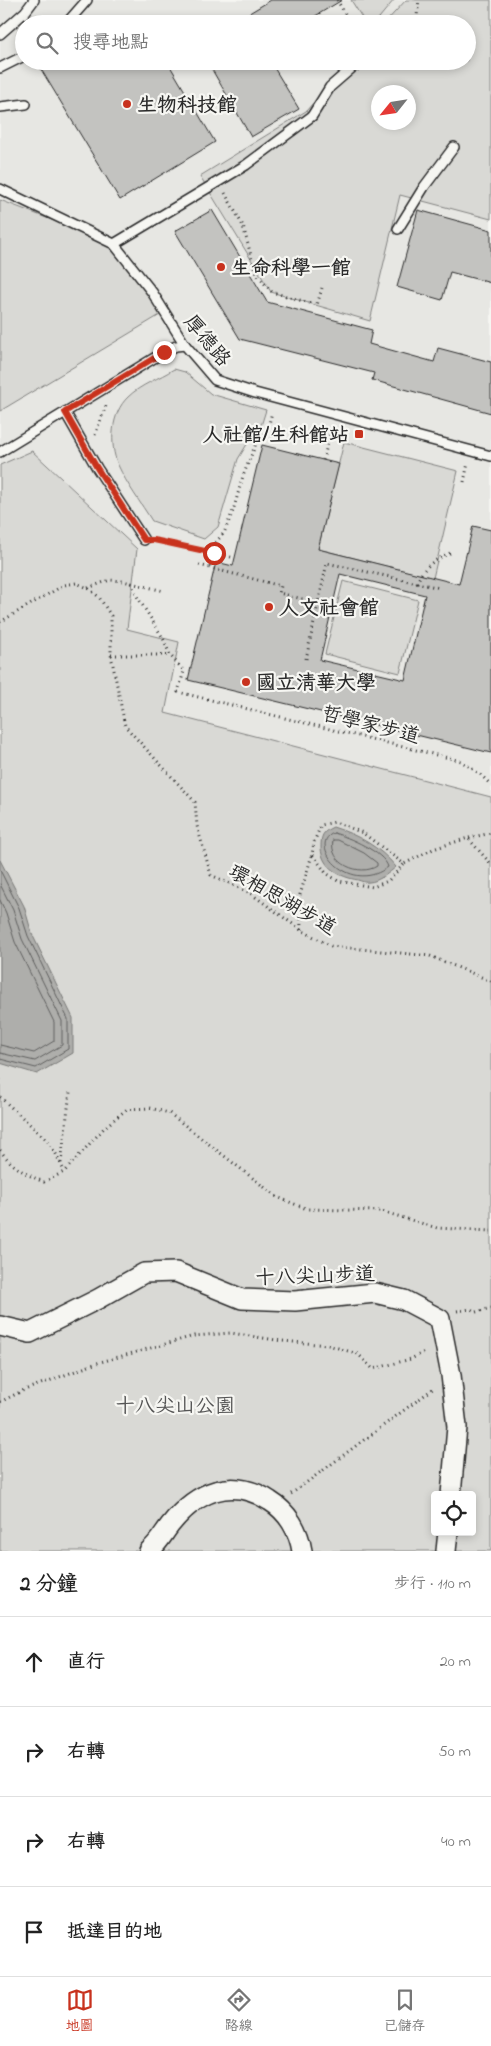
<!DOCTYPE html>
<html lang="zh-TW">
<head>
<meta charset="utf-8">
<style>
  body { margin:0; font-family:"Indie Flower","LXGW WenKai TC",sans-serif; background:#f6f6f6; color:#222 }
  .controls { position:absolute; right:15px; bottom:15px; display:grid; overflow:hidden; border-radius:5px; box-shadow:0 2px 8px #0003 }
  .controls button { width:45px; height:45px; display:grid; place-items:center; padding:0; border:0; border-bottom:1px solid #e0e0e0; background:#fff; color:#222; font:25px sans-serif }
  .compass { position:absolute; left:371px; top:85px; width:45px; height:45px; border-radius:50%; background:#fff; box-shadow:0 2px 8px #0003; rotate:240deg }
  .stop { position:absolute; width:15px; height:15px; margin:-11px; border:4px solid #c8321e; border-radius:50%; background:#fff }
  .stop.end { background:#c8321e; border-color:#fff; box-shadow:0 1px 5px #0008 }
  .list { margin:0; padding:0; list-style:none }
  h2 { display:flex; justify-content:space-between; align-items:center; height:65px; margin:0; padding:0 20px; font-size:21px }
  h2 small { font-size:16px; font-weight:400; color:#767676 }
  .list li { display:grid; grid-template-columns:32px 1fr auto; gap:15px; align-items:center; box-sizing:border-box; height:90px; padding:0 20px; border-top:1px solid #e0e0e0 }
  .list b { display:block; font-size:19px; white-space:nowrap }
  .list em { font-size:16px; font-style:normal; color:#767676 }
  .icon { flex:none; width:28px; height:28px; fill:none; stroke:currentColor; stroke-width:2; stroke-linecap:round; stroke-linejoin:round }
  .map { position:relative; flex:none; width:491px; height:1551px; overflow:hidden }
  .search { position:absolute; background:#fff; box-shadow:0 2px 8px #0003; left:15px; right:15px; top:15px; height:55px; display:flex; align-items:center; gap:12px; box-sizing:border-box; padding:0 18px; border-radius:28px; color:#767676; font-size:19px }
  .sheet { height:425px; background:#fff }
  nav { display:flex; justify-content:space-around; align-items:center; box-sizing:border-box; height:70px; border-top:1px solid #e0e0e0; background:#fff; font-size:14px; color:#767676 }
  nav a { display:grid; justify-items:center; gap:2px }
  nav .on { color:#c8321e }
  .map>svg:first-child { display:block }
  .built { fill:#e7e7e3; fill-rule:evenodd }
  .green { fill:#d9d9d5; stroke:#828280; fill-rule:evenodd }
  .water { fill:#aeaeab; stroke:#7a7a78 }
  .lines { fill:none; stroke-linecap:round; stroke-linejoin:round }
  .shore { stroke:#5f5f5e; stroke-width:1 }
  .building { fill:#c3c3c0; stroke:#2b2b2b; fill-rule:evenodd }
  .lane-casing { stroke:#2b2b2b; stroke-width:12 }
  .street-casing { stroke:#2b2b2b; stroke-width:22 }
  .path { stroke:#2b2b2b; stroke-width:3; stroke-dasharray:1 4; stroke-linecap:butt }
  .lane { stroke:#f6f6f2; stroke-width:9 }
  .street { stroke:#f6f6f2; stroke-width:19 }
  .route { stroke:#c8321e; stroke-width:6 }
  .poi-dot { fill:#c8321e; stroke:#f6f6f2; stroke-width:2 }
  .labels { text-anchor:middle; stroke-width:4.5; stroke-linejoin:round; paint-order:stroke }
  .poi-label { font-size:20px; font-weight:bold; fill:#2b2b2b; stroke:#f6f6f2; text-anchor:start }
  .street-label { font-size:20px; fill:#2b2b2b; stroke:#f6f6f2 }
  .park-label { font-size:20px; fill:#565656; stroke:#f6f6f2 }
</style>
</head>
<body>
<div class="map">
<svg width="491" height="1551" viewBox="0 0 491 1551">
  <rect width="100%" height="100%" fill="#f6f6f2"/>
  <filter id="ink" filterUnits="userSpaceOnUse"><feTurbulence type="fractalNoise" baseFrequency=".02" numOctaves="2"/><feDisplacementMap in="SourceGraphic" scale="10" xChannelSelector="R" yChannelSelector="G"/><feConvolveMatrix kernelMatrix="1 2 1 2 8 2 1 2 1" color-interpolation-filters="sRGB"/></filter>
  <g filter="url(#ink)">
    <!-- built -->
    <path class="built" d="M0,0H491V1255L0,1300ZM24,24H467V61H24ZM378,92H408V122H378Z"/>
    <!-- green -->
    <g class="green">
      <path d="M351,0H394L374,24H366Z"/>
      <path d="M406,0H491V219L400,195L370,321L271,292L200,176L306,111L350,61H467V24H384ZM378,92H408V122H378Z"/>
      <path d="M0,200L114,244L165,312L0,411Z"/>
      <path d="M174,369L185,372L211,394L266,410L260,429L249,441L238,459L218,527L204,539L152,521C141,503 127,485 118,465C109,444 111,413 128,397C140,385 160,378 174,369Z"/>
      <path d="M344,442L458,471L433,578L318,549Z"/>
      <path d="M32,451L137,549L127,629L179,642L165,713L491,797V1551H0V465ZM435,1495H472V1532H435Z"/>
      <path d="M343,581L418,600L400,673L325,654Z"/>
    </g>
    <!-- water -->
    <g class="water">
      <path d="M333,827C358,835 380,847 396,867C390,872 378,882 369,882C366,883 361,881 358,880C340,877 322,868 321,848C321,836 322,832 333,827Z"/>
      <path d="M0,860L24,906L32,934L73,1018V1053L37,1074L0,1063Z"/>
    </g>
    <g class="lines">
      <!-- shore -->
      <g class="shore">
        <path d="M334,833C348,837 384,852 388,867C348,897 306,842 334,833Z"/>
        <path d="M333,840H338L364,853L377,863V866C360,877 328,864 333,840Z"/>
        <path d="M0,870L19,908L28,936L68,1019V1049L36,1068L0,1059"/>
        <path d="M0,884L13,910L22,939L62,1021V1045L35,1061L0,1053"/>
        <path d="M0,900L6,913L15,942L54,1022V1041L34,1053L0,1045"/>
      </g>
    </g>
    <!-- building -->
    <g class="building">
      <path d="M271,0H342L302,24H231Z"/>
      <path d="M36,61H167L215,142L120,200Z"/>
      <path d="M207,61H270L299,109L251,137Z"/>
      <path d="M212,210L267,302L372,330L369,344L434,362L438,348L491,362V413L372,380L374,373L240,339L175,231Z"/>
      <path d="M418,210L491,230V283L450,272L442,300L397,287Z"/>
      <path d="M262,445L339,464L318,549L459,584L473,526L491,530V753L188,680L216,562L233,566ZM340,574L425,595L405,680L320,660Z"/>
    </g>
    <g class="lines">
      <defs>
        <g id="lane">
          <path d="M66,24L87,0"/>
          <path d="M0,34L25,12L34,0"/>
          <path d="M0,68L24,56"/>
          <path d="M0,107L26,104"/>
          <path d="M0,189L114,244L152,292L185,345L215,380L255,393L491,456"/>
          <path d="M398,229L424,187L454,147"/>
          <path d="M114,244L246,165L312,116L330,87L353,67L369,61"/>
          <path d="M65,412L97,468L144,540"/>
          <path d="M0,452L164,352L176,346L185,345"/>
        </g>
        <g id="street">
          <path d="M0,1326L30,1333L98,1299L144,1273L176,1272L242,1299L295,1301L375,1293L404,1300L440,1319L451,1375L457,1427L451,1495"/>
          <path d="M149,1551C158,1544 163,1534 170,1525C197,1491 232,1476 270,1501C288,1512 299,1531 302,1551"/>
          <path d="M446,1551L448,1532"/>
        </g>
      </defs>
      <!-- lane casing -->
      <use href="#lane" class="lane-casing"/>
      <!-- street casing -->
      <use href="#street" class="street-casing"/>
      <!-- path -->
      <g class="path">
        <path d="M337,0L351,24"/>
        <path d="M416,24L419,0"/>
        <path d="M225,193L243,226L256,274L272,292L317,305L322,288"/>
        <path d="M95,435L107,403"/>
        <path d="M323,460L332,428"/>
        <path d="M464,482L468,463"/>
        <path d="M157,540L235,558"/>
        <path d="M199,565L281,586L279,593L318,603"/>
        <path d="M210,567L216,542L224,533L233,511L243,476L257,441L267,432L272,412"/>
        <path d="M131,583L138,598L163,638L170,655L184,671L178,692L461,761L480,774L491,785"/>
        <path d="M417,583C423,566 435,560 450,553"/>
        <path d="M88,588L110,580L123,581L164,591"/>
        <path d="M0,622L64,585L76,583L88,588L99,597L111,616V655L125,726L195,802L197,826L211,875L250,893L301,930L331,946L430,956L491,981"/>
        <path d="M111,655H170"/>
        <path d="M306,659L327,563L440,588"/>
        <path d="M469,838L491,833"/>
        <path d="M313,855L326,873L338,881L373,887L388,881L404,864"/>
        <path d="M301,930L300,895L312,855L314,842L321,825L335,822L363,833L404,864L433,849L468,838L491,864"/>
        <path d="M0,1097L47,1140L56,1154L64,1171"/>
        <path d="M0,1150C12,1167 25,1174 44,1182L64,1172L105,1127L127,1109L150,1108L169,1113L277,1197L307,1209L381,1211L437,1228L491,1231"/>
        <path d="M61,1163L70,1092"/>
        <path d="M457,1311L471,1309L476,1312L491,1308"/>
        <path d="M0,1402L22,1391L97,1363L194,1336L231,1333L282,1341L328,1345L358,1354L373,1369L411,1359L426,1351"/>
        <path d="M291,1494L434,1388"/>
      </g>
      <!-- lane -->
      <use href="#lane" class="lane"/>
      <!-- street -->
      <use href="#street" class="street"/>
    </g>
  </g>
  <g class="lines" filter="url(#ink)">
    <!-- route -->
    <path class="route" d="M164,352L65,412L97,468L144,540H154L214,553"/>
  </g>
  <!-- markers -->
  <g class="poi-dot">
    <circle cx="127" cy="104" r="5"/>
    <circle cx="221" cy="267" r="5"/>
    <rect x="354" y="429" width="10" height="10" rx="2.5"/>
    <circle cx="269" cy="607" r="5"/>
    <circle cx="246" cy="682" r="5"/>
  </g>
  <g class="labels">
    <!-- poi labels -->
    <g class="poi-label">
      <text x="137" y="111">生物科技館</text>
      <text x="231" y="274">生命科學一館</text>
      <text x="349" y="441" text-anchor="end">人社館/生科館站</text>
      <text x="279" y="614">人文社會館</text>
      <text x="256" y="689">國立清華大學</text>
    </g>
    <!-- street labels -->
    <g class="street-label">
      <text transform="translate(208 340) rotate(50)" y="7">厚德路</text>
      <text transform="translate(371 724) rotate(14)" y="7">哲學家步道</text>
      <text transform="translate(283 899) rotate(30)" y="7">環相思湖步道</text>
      <text transform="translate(315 1275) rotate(-2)" y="7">十八尖山步道</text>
    </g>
    <!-- park labels -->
    <g class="park-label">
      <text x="175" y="1412">十八尖山公園</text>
    </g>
  </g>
</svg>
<div class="controls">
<button><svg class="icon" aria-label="locate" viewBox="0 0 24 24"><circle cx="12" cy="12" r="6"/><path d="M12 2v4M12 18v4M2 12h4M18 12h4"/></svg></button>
</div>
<svg class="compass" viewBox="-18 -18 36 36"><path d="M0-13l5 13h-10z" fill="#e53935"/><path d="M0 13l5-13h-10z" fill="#767676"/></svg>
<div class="stop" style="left:214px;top:553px"></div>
<div class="stop end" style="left:164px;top:352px"></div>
<div class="search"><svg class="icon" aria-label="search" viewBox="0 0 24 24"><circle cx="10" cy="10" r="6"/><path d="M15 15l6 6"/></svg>搜尋地點</div>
</div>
<section class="sheet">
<h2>2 分鐘<small>步行 · 110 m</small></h2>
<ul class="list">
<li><svg class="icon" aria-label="ahead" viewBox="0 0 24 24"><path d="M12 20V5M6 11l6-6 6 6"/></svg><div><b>直行</b></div><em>20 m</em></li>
<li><svg class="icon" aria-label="right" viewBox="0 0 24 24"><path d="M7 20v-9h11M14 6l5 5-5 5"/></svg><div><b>右轉</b></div><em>50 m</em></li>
<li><svg class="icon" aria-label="right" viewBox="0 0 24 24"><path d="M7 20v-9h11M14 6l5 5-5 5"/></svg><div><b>右轉</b></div><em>40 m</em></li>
<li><svg class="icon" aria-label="arrive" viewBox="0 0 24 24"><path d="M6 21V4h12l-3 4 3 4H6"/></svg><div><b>抵達目的地</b></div></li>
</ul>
</section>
<nav>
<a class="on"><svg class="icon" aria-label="map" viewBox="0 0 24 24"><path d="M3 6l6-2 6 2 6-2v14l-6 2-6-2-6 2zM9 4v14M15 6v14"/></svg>地圖</a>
<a><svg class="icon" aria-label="directions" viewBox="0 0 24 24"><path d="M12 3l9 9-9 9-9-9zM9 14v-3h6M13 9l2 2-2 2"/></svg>路線</a>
<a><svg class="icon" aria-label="saved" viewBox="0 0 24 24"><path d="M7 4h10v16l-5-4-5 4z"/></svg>已儲存</a>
</nav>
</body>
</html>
